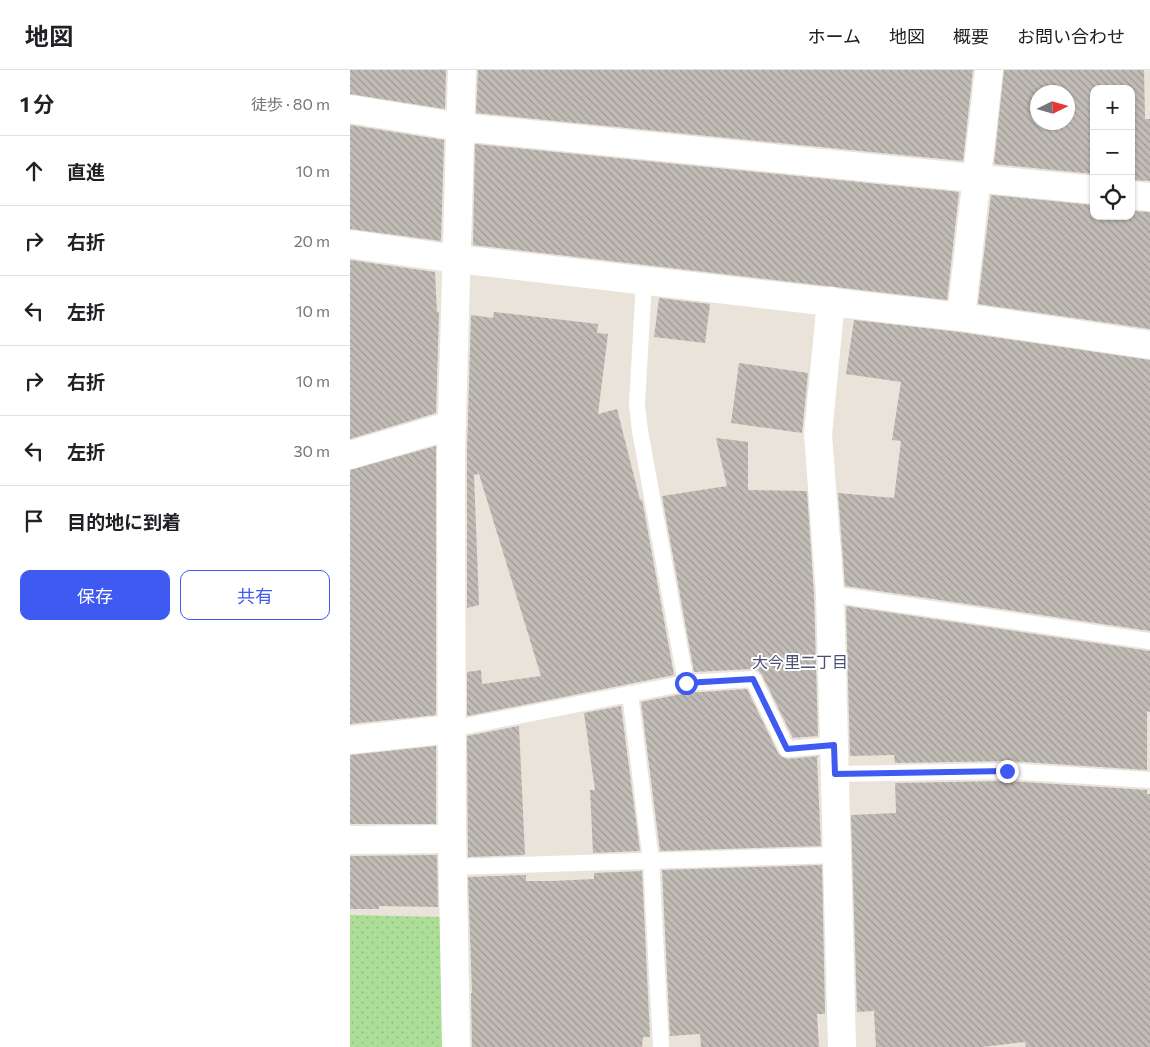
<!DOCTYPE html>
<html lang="ja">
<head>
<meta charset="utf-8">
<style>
  body { margin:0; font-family:Commissioner,"Noto Sans JP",sans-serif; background:#f2f2f2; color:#202124 }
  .controls { position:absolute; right:15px; top:15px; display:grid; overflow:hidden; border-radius:10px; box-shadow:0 1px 4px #0004 }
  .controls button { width:45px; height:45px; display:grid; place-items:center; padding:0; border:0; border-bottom:1px solid #e0e0e0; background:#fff; color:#202124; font:25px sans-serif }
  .compass { position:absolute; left:680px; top:15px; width:45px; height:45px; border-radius:50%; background:#fff; box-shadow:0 1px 4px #0004; rotate:85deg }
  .stop { position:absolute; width:15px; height:15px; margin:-11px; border:4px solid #3e5af1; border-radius:50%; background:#fff }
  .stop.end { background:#3e5af1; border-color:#fff; box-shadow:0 1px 5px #0008 }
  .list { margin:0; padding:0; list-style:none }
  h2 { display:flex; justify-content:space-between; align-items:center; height:65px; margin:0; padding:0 20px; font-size:21px }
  h2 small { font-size:16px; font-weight:400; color:#757577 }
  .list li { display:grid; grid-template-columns:32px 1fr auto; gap:15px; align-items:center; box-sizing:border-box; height:70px; padding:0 20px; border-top:1px solid #e0e0e0 }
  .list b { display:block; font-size:19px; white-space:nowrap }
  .list em { font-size:16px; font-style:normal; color:#757577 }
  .actions { display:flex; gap:10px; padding:15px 20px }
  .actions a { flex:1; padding:11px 0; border:1px solid #3e5af1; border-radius:10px; text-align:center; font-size:18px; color:#3e5af1 }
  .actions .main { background:#3e5af1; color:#fff }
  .icon { flex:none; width:28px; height:28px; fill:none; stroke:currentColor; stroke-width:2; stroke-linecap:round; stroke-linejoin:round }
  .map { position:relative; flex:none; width:800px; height:977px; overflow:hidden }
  header { display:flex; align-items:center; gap:30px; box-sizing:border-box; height:70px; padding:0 25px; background:#fff; border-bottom:1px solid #e0e0e0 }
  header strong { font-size:24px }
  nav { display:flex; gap:28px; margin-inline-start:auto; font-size:18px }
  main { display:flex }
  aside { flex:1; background:#fff }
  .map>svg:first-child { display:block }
  .green { fill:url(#green-dots) }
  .building { fill:url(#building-back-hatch); fill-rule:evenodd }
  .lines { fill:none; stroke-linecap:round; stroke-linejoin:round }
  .lane { stroke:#fff; stroke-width:16 }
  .street { stroke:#fff; stroke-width:28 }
  .route { stroke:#3e5af1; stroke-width:6 }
  .labels { text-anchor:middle; stroke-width:4; stroke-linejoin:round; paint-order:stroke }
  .neighbourhood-label { font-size:16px; fill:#4a5075; stroke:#fff }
</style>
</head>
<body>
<header>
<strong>地図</strong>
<nav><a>ホーム</a><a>地図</a><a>概要</a><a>お問い合わせ</a></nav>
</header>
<main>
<aside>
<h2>1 分<small>徒歩 · 80 m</small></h2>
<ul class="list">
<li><svg class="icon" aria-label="ahead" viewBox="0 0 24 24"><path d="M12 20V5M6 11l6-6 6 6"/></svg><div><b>直進</b></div><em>10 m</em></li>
<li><svg class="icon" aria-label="right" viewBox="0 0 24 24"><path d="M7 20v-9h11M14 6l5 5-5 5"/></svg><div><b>右折</b></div><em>20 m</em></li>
<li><svg class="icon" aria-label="left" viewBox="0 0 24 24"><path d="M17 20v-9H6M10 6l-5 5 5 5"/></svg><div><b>左折</b></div><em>10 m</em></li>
<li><svg class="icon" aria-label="right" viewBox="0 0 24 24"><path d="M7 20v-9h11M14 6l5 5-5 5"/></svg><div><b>右折</b></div><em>10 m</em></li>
<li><svg class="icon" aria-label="left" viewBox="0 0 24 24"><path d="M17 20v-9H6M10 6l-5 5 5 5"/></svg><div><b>左折</b></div><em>30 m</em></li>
<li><svg class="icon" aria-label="arrive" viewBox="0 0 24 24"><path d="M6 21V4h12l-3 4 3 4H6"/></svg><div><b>目的地に到着</b></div></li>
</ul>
<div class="actions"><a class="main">保存</a><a>共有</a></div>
</aside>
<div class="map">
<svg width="800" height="977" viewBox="0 0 800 977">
  <defs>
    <pattern id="green-dots" width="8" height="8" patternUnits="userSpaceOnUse" patternTransform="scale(1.25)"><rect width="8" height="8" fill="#adde97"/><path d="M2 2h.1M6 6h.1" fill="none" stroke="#95be82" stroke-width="1.8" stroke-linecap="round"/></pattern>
    <pattern id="building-back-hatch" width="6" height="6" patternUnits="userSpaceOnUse" patternTransform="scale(1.25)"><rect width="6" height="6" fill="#c1bcb6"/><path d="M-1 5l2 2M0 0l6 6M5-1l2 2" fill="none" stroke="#9d9994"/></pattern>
  </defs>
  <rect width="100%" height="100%" fill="#e9e3d9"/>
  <!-- green -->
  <path class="green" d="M0,845L92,847V977H0Z"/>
  <!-- building -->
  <g class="building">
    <path d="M0,0H96L95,39L0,24Z"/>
    <path d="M128,0H623L613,91L126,43Z"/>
    <path d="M654,0H794L795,49H800V111L781,110V19H744V104L644,94ZM688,22H718V52H688Z"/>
    <path d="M0,55L94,70L91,171L0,159Z"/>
    <path d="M125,74L609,122L597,230L123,175Z"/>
    <path d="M641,125L744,135V146H781V141L800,142V259L628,234Z"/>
    <path d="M0,190L85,202L87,242H89L86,343L0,369Z"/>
    <path d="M309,228L360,234L355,273L304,267Z"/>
    <path d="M144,242L248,254L247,263L258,264L248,344L267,339L290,430L292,429L324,605L117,646V602L131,600L132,614L191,606L129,404L124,405L129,535L117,538V382L121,245L143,248Z"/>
    <path d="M504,250L609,262L800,290V561L495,516L488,423L544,428L551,371L542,370L551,312L496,304Z"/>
    <path d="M389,293L458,303L452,363L381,353Z"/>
    <path d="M366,368L398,372V420L457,421L464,525L468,666L443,668L412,605L408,600L402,599L344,602L312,426L377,416Z"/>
    <path d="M86,376V645L0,654V400Z"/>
    <path d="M496,536L800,581V642L797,641V700L658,691L545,693L544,685L500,686Z"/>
    <path d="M397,619L428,683L432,687L438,689L469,686L467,688L471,776L310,781L291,632L337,623Z"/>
    <path d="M271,636L290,781L243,783L240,720H245L234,643Z"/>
    <path d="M169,656L175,785L118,787L117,666Z"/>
    <path d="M86,676V754H0V685Z"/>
    <path d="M657,711L797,720V724H800V977H676L675,972L633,977H526L524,941L507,942L501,745L546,743L545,713Z"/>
    <path d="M87,785L88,837L29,836V839H0V786Z"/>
    <path d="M472,795L475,944H467L469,977H351L350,964L320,966L312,800Z"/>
    <path d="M292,801L300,967H293L292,977H122L121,923H122L118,807L176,805V811H203L244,809V803Z"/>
  </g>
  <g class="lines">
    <!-- lane -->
    <g class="lane">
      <path d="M294,210L287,335L290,361L336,613"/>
      <path d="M480,524L800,571"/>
      <path d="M280,624L301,791L311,977"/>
      <path d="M101,659L336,613L403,609L437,679L484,675"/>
      <path d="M485,704L657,701L800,710"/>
      <path d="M103,797L487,785"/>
    </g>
    <!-- street -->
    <g class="street">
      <path d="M0,39L110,57L744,120"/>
      <path d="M781,125L800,127"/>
      <path d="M0,174L107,189L611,247L800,275"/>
      <path d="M481,231L468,364L480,524L492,977"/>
      <path d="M611,247L639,0"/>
      <path d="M0,385L102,355"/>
      <path d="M0,670L101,659"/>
      <path d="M0,770L102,769"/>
      <path d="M106,977L102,760L101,382L112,0"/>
    </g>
  </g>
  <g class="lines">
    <!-- route -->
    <path class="route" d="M336,613L403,609L437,679L484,675L485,704L657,701"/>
  </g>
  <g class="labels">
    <!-- neighbourhood labels -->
    <g class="neighbourhood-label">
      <text x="450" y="598">大今里二丁目</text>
    </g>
  </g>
</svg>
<div class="controls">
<button>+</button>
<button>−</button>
<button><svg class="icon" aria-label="locate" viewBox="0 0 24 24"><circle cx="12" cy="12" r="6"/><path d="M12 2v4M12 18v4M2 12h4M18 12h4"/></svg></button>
</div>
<svg class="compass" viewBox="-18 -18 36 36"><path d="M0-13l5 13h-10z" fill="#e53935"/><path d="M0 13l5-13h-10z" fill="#757577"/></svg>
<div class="stop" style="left:336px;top:613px"></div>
<div class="stop end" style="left:657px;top:701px"></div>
</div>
</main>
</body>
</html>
